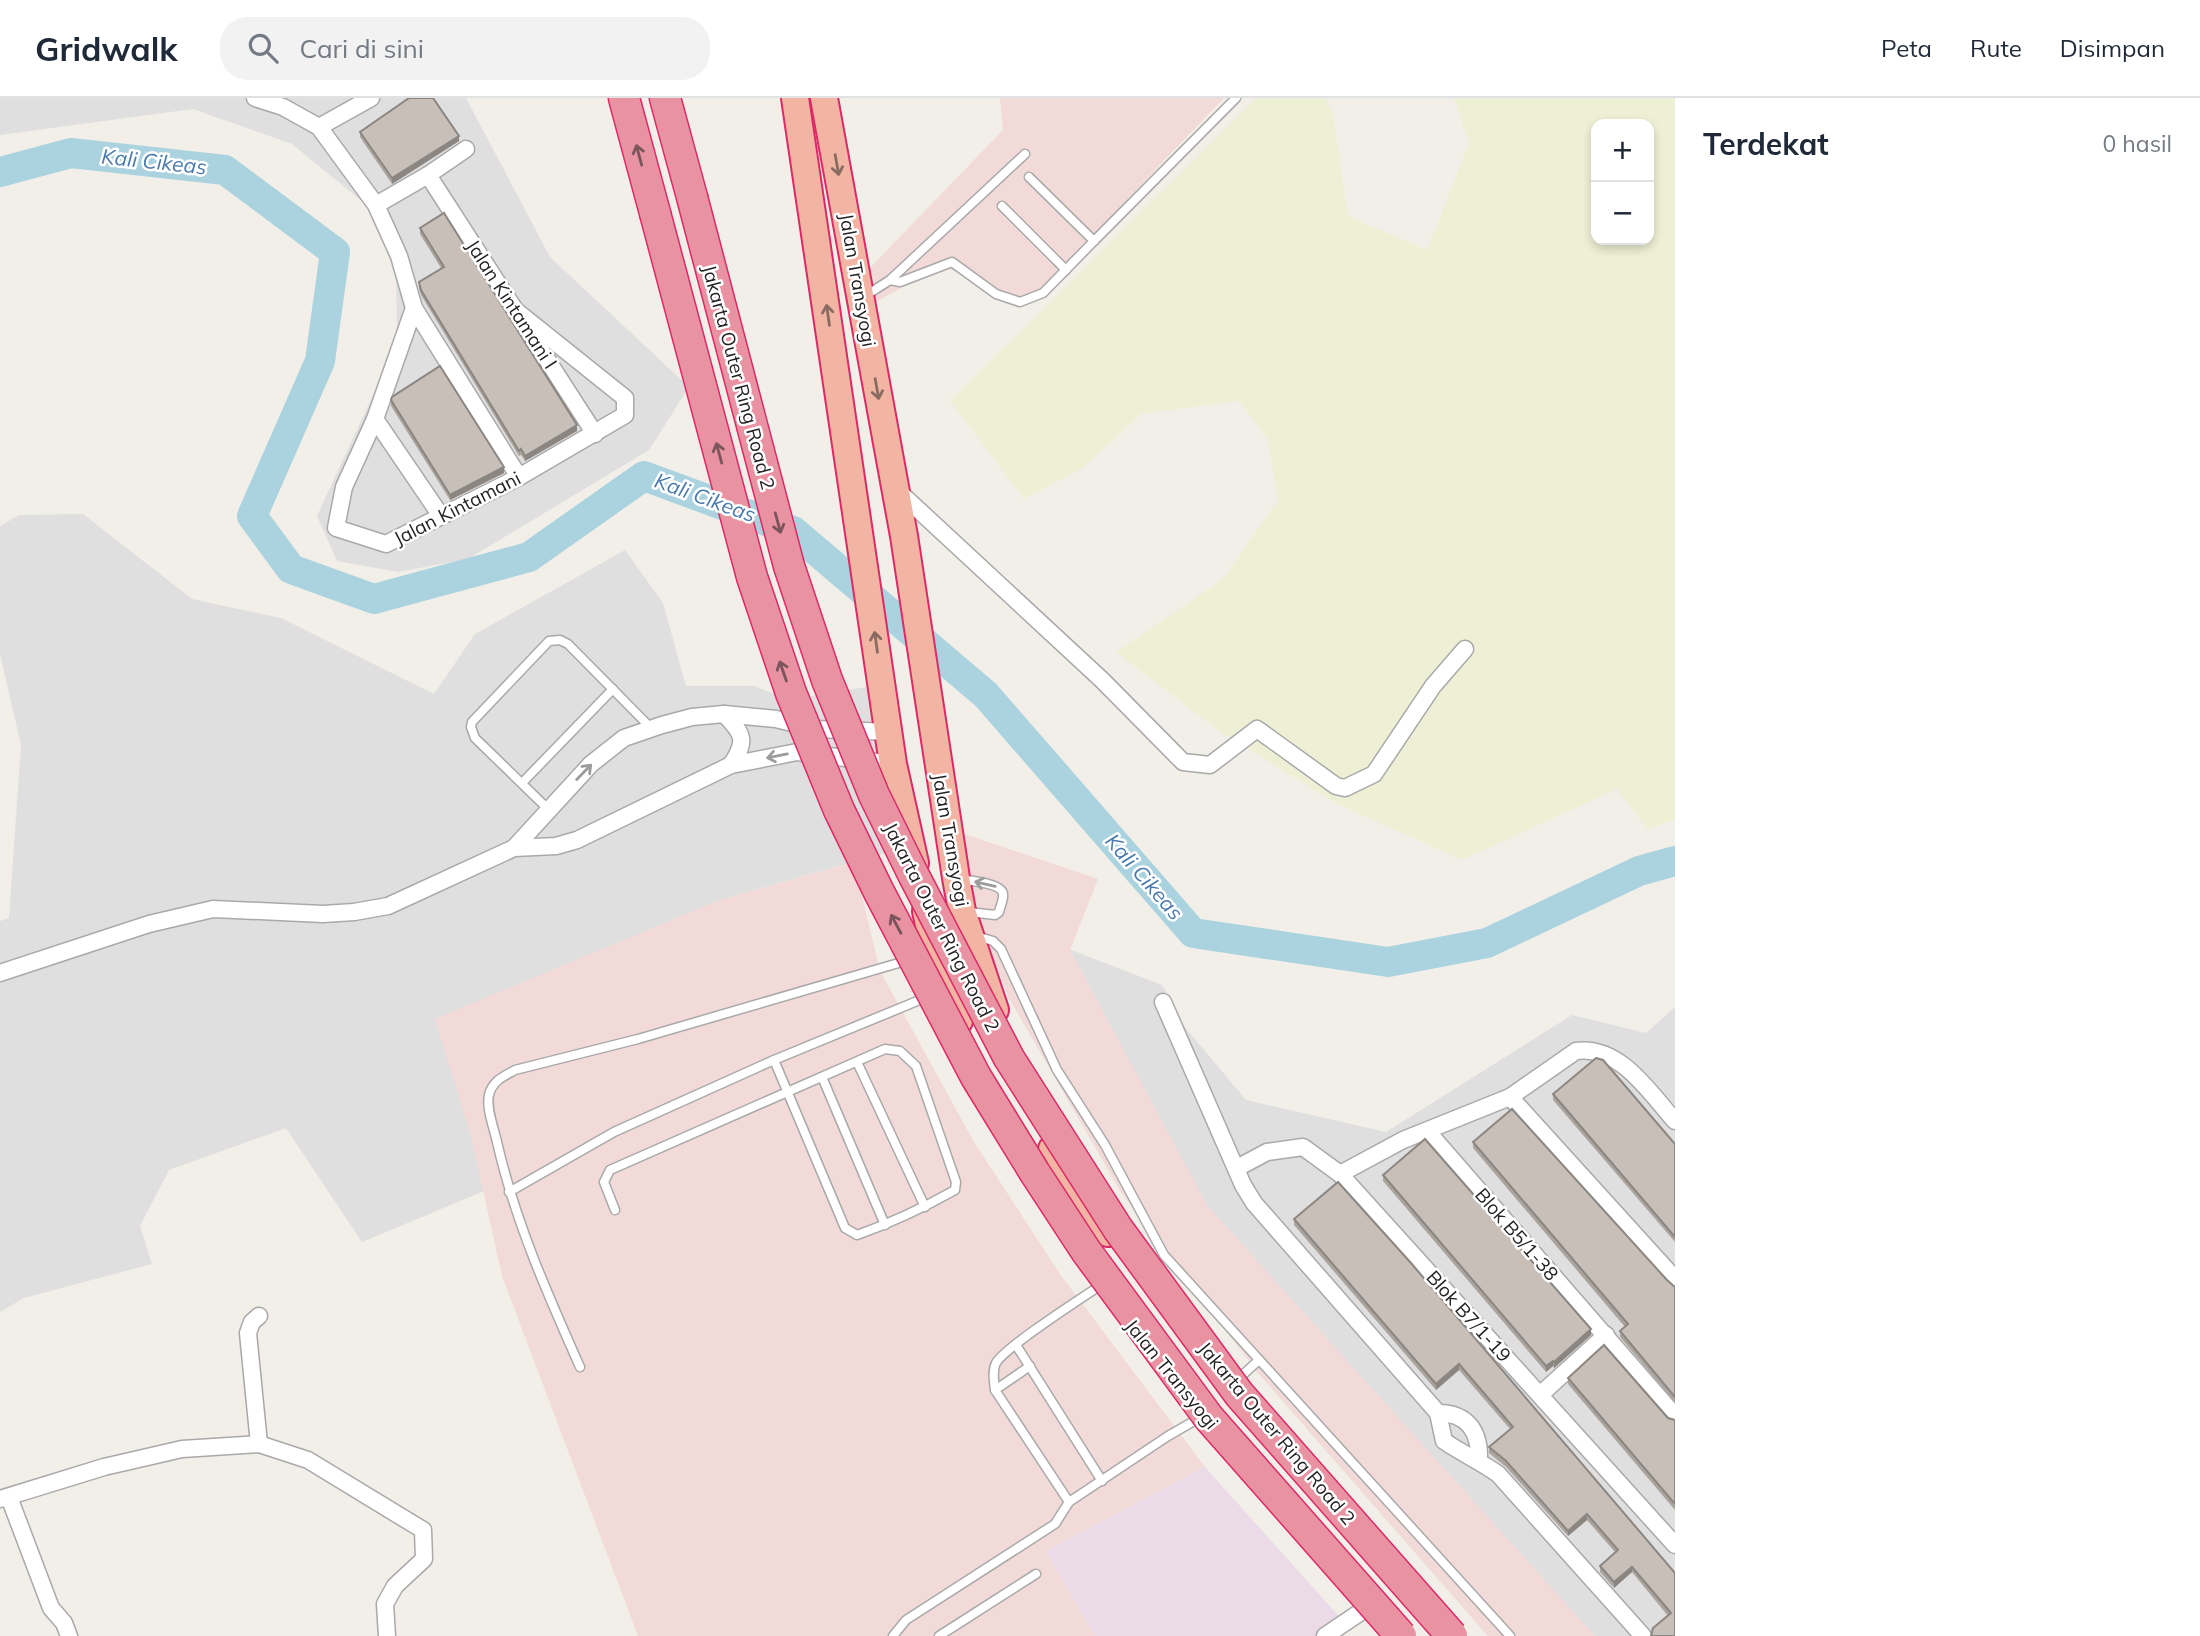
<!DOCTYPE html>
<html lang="id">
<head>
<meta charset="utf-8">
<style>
  body { margin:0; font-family:Mulish,sans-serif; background:#f2f2f3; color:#1f2937 }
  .controls { position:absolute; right:21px; top:21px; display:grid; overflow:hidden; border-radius:14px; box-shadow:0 4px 10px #0003 }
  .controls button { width:63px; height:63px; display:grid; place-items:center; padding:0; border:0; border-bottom:2px solid #e0e1e3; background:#fff; color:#1f2937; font:35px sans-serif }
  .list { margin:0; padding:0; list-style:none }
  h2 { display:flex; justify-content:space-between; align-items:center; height:91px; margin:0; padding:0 28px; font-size:30px }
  h2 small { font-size:23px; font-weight:400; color:#747a83 }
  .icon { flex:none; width:38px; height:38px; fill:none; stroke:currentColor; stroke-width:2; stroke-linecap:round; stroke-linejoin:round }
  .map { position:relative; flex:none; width:1675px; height:1538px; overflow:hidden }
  header { display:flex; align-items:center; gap:42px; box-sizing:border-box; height:98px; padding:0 35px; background:#fff; border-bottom:2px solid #e0e1e3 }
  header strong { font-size:33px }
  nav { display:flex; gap:38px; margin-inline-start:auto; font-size:24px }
  .search { width:490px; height:63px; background:#f2f2f3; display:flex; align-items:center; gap:18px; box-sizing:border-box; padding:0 24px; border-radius:28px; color:#747a83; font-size:26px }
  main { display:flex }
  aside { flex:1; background:#fff }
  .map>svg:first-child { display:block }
  .residential { fill:#e0dfdf }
  .commercial { fill:#f2dad9 }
  .industrial { fill:#ebdbe8 }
  .farmland { fill:#eef0d5; fill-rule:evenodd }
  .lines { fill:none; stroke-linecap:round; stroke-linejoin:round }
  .river { stroke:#aad3df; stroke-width:30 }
  .service-casing { stroke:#a9a9a9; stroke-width:11 }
  .minor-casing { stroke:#a9a9a9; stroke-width:19 }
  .trunk-casing { stroke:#dc2a67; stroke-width:30 }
  .motorway-casing { stroke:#dc2a67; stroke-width:33 }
  .service { stroke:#fff; stroke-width:8 }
  .minor { stroke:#fff; stroke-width:16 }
  .trunk { stroke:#f2b4a3; stroke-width:26 }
  .motorway { stroke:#e892a2; stroke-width:30 }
  .motorway-bridge-casing { stroke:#dc2a67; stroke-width:33; stroke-linecap:butt }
  .motorway-bridge { stroke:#e892a2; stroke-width:30 }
  .wall { fill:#aba49e }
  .shaded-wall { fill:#8b8681 }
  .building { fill:#c7bfb8; stroke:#8b8681; stroke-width:2 }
  .oneway { stroke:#7b545c }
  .oneway2 { stroke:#8a6b62 }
  .oneway3 { stroke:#9c9c9c }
  .labels { text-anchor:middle; stroke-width:5; stroke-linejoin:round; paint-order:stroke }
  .street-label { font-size:19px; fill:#222; stroke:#fff }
  .water-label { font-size:21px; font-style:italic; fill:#4a7aab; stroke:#fff }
</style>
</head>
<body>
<header>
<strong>Gridwalk</strong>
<div class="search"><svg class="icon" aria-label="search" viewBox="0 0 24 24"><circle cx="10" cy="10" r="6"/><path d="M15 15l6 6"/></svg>Cari di sini</div>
<nav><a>Peta</a><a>Rute</a><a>Disimpan</a></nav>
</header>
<main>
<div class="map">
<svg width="1675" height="1538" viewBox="0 0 1675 1538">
  <rect width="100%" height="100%" fill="#f2efe9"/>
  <!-- residential -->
  <g class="residential">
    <path d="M0,0H466L550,159L689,289L649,352L468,461L398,474L337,463L317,418L397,245L396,158L364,105L292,46L193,11L0,37Z"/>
    <path d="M83,416L192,501L281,520L434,596L475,536L625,452L663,505L686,588H754L789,602L866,589L895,752L717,803L471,1038L484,1093L362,1144L286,1030L169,1072L140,1128L152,1166L24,1200L0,1214V823L9,820L21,647L0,556V428L19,417Z"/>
    <path d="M975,815L1162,887L1185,929L1246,1002L1386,1034L1572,917L1646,935L1675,909V1538H1488L1259,1276L1121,1094L1009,900Z"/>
  </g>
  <!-- commercial -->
  <g class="commercial">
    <path d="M1000,0H1224L1026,207L941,167L869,208L866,174L1003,32Z"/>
    <path d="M959,734L1098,781L1070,852L1207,1107L1595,1538H1488L1259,1276L1121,1094L1009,900L975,815Z"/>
    <path d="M854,764L880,873L974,1044L1060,1176L1205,1369L1046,1453L1095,1538H638L502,1178L471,1038L435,921L717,803Z"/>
  </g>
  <!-- industrial -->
  <path class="industrial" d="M1205,1369L1344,1524L1320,1538H1095L1046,1453Z"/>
  <!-- farmland -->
  <path class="farmland" d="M1256,0H1325L1333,16L1348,118L1427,152L1469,46L1454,0H1675V721L1648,732L1617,691L1462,762L1337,706L1219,633L1116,554L1223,481L1278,402L1268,342L1239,303L1141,316L1083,370L1024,401L950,303ZM1596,26H1649V142H1596Z"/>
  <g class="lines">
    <!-- river -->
    <path class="river" d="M0,74L71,55L225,72L335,154L320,263L252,418L291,471L374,501L529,459L644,378L793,433L986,597L1193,835L1388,864L1487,845L1639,773L1675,763"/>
    <defs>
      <g id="service">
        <path d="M1002,108L1066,172"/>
        <path d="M1094,143L1236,0"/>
        <path d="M890,182L1025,56"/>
        <path d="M865,198L890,182L900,184L952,164L996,196L1020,204L1043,195L1094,143L1029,79"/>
        <path d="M522,685L613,591"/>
        <path d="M548,711L475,640L471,629L472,624L549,543L560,542L568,546L651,630"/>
        <path d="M960,781C969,783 1002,785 1003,796C1004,801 1000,809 999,814L995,817L969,814"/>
        <path d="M976,838L993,843L1001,851L1057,972L1105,1047L1164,1157L1510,1538"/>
        <path d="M857,964L925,1109"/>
        <path d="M822,979L885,1127"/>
        <path d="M509,1094L614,1034L774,962L927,899"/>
        <path d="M615,1112L604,1084L610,1072L885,951L900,953L916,968L956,1084L955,1092C923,1110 891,1125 857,1137L845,1130L774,962"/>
        <path d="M1016,1247L1102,1383"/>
        <path d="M1030,1268L995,1292L1069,1404L1168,1338L1201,1319"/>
        <path d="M580,1269C547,1195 515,1123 497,1044C494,1030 486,1011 489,997C492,983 504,978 515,972L638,941L909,862"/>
        <path d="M1237,1282L1259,1262"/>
        <path d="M995,1292C994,1283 992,1273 996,1265C1005,1249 1082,1200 1101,1187"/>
        <path d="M893,1538L906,1522L1055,1426L1069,1404"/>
        <path d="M939,1538L1036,1476"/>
      </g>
      <g id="minor">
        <path d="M255,0L283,9L319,29L376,107L399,158L414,210L375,321L344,389L336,430L386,446L519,379L625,317V300L515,212"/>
        <path d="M319,29L371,0"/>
        <path d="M428,77L595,336"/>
        <path d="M376,107L428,77L466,51"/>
        <path d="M414,210L519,379"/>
        <path d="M375,321L441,418"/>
        <path d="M897,392L1102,582L1183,664L1210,667L1257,631L1336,688L1345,690L1374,676L1433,588L1465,551"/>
        <path d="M724,616C744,636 747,643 731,667"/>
        <path d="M514,750L591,666L624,640L662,627L692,619L724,616L776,621L816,631L889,634"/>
        <path d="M0,875L149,826L213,811L323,816L354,814L388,808L514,750L556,748L577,742L731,667L797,654L893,666"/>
        <path d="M1163,904L1243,1087L1254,1105L1438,1315L1444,1343C1463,1356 1480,1363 1498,1376L1643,1538"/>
        <path d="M1510,999L1675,1181"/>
        <path d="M1428,1034L1675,1318"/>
        <path d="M1237,1070L1267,1054L1303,1049L1340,1076L1675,1447"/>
        <path d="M1340,1076L1403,1042L1510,999L1576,953C1620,947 1649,994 1675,1023"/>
        <path d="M1541,1296L1606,1237"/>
        <path d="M1438,1315C1468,1315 1480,1334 1479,1362"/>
        <path d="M259,1346L248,1235L252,1224L259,1218"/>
        <path d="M9,1399L51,1510L64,1525L69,1538"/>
        <path d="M0,1401L104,1369L182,1351L259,1346L308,1362L423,1432L424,1461L395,1488L385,1506L387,1538"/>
        <path d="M1325,1538L1371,1507"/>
      </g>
      <g id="trunk">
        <path d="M795,0L893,666L915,765"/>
        <path d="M824,0L904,438L956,780L962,813L995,912"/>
        <path d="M926,813L935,855L959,923"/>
        <path d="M1052,1051L1084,1107L1108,1135"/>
      </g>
      <g id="motorway">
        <path d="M624,0L655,115"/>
        <path d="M665,0L692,99"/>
      </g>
    </defs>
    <!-- service casing -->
    <use href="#service" class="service-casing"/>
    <!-- minor casing -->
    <use href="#minor" class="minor-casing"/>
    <!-- trunk casing -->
    <use href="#trunk" class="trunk-casing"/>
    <!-- motorway casing -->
    <use href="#motorway" class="motorway-casing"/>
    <!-- service -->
    <use href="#service" class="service"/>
    <!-- minor -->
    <use href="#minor" class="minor"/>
    <!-- trunk -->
    <use href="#trunk" class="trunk"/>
    <!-- motorway -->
    <use href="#motorway" class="motorway"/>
    <defs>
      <g id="motorway-bridge">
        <path d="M692,99L789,468L827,582L874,697L913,776L1009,960L1118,1131L1239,1296L1452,1538"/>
        <path d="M655,115L752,479L791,595L839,712L879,794L976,979L1035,1075L1086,1153L1209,1320L1401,1538"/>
      </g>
    </defs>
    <!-- motorway-bridge casing -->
    <use href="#motorway-bridge" class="motorway-bridge-casing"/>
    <!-- motorway-bridge -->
    <use href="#motorway-bridge" class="motorway-bridge"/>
  </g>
  <!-- wall -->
  <g class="wall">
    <path d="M360,34L459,43L392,86L360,39Z"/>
    <path d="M420,130L577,333L525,363L521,357L519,358L421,197L419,190V184L441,170L420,136Z"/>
    <path d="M391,302L504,375L450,402L391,308Z"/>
    <path d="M1553,996L1675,1046V1144L1553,1002Z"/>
    <path d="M1473,1044L1675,1189V1304L1620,1239V1233L1625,1229L1473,1050Z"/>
    <path d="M1383,1077L1591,1237L1554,1270L1553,1268L1546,1274L1383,1083Z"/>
    <path d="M1338,1084L1675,1475V1538L1668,1518L1632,1474L1614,1490L1600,1474V1468L1615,1454L1587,1422L1568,1438L1506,1369L1489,1355V1349L1510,1331L1459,1272L1436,1292L1294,1127V1121Z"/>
    <path d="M1568,1280L1675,1322V1412L1568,1286Z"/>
  </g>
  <!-- shaded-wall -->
  <g class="shaded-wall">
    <path d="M459,38V43L392,86V80Z"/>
    <path d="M577,327V333L525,363V358Z"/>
    <path d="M504,369V375L450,402V397Z"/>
    <path d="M1591,1231V1237L1554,1270V1264Z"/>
    <path d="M1553,1263V1268L1546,1274V1268Z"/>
    <path d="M1459,1266V1272L1436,1292V1286Z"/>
    <path d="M1587,1416V1422L1568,1438V1433Z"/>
    <path d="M1632,1469V1474L1614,1490V1484Z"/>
  </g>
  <!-- building -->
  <g class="building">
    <path d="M409,0H433L459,38L392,80L360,34Z"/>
    <path d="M444,115L577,327L525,358L521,351L519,353L421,192L419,184L444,169L420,130Z"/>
    <path d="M440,268L504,369L450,397L391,302L392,299Z"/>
    <path d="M1596,960L1603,962L1675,1046V1139L1553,996Z"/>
    <path d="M1512,1011L1667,1182L1675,1189V1299L1620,1233L1628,1226L1473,1044Z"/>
    <path d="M1425,1041L1591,1231L1554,1264L1553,1263L1546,1268L1383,1077Z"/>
    <path d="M1338,1084L1411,1165L1675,1475V1538H1651L1653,1530L1671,1515L1632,1469L1614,1484L1600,1468L1618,1452L1587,1416L1568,1433L1506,1363L1489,1349L1513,1329L1459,1266L1436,1286L1294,1121Z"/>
    <path d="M1604,1247L1668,1320L1675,1322V1406L1568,1280Z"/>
  </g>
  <!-- one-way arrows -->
  <defs><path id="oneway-shaft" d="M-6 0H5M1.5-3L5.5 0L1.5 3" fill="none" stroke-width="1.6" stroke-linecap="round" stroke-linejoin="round" transform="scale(1.75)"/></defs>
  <g class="oneway">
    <use href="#oneway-shaft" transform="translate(639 57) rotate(-105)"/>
    <use href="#oneway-shaft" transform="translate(719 355) rotate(-105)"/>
    <use href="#oneway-shaft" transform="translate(778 425) rotate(75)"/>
    <use href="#oneway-shaft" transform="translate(783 573) rotate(-109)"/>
    <use href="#oneway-shaft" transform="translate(896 826) rotate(-118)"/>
  </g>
  <g class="oneway2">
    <use href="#oneway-shaft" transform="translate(837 67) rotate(80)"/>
    <use href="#oneway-shaft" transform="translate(828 217) rotate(-98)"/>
    <use href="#oneway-shaft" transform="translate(877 291) rotate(80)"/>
    <use href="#oneway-shaft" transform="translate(876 544) rotate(-98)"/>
  </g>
  <g class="oneway3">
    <use href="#oneway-shaft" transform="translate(777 658) rotate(169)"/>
    <use href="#oneway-shaft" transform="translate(584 674) rotate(-46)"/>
    <use href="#oneway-shaft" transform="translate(985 786) rotate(-167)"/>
  </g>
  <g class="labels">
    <!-- street labels -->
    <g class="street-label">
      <text transform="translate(858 182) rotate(80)" y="7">Jalan Transyogi</text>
      <text transform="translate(512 206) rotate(57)" y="7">Jalan Kintamani I</text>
      <text transform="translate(739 279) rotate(75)" y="7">Jakarta Outer Ring Road 2</text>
      <text transform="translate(457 410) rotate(-27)" y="7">Jalan Kintamani</text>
      <text transform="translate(951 742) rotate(80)" y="7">Jalan Transyogi</text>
      <text transform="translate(942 829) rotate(63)" y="7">Jakarta Outer Ring Road 2</text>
      <text transform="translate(1517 1136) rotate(49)" y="7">Blok B5/1-38</text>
      <text transform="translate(1469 1218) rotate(48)" y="7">Blok B7/1-19</text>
      <text transform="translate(1172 1276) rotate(51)" y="7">Jalan Transyogi</text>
      <text transform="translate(1277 1335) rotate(50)" y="7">Jakarta Outer Ring Road 2</text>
    </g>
    <!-- water labels -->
    <g class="water-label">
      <text transform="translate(154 64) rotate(6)" y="7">Kali Cikeas</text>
      <text transform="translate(705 400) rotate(20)" y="7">Kali Cikeas</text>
      <text transform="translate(1144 779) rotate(49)" y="7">Kali Cikeas</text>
    </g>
  </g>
</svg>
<div class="controls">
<button>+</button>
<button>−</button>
</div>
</div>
<aside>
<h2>Terdekat<small>0 hasil</small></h2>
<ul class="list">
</ul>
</aside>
</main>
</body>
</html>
